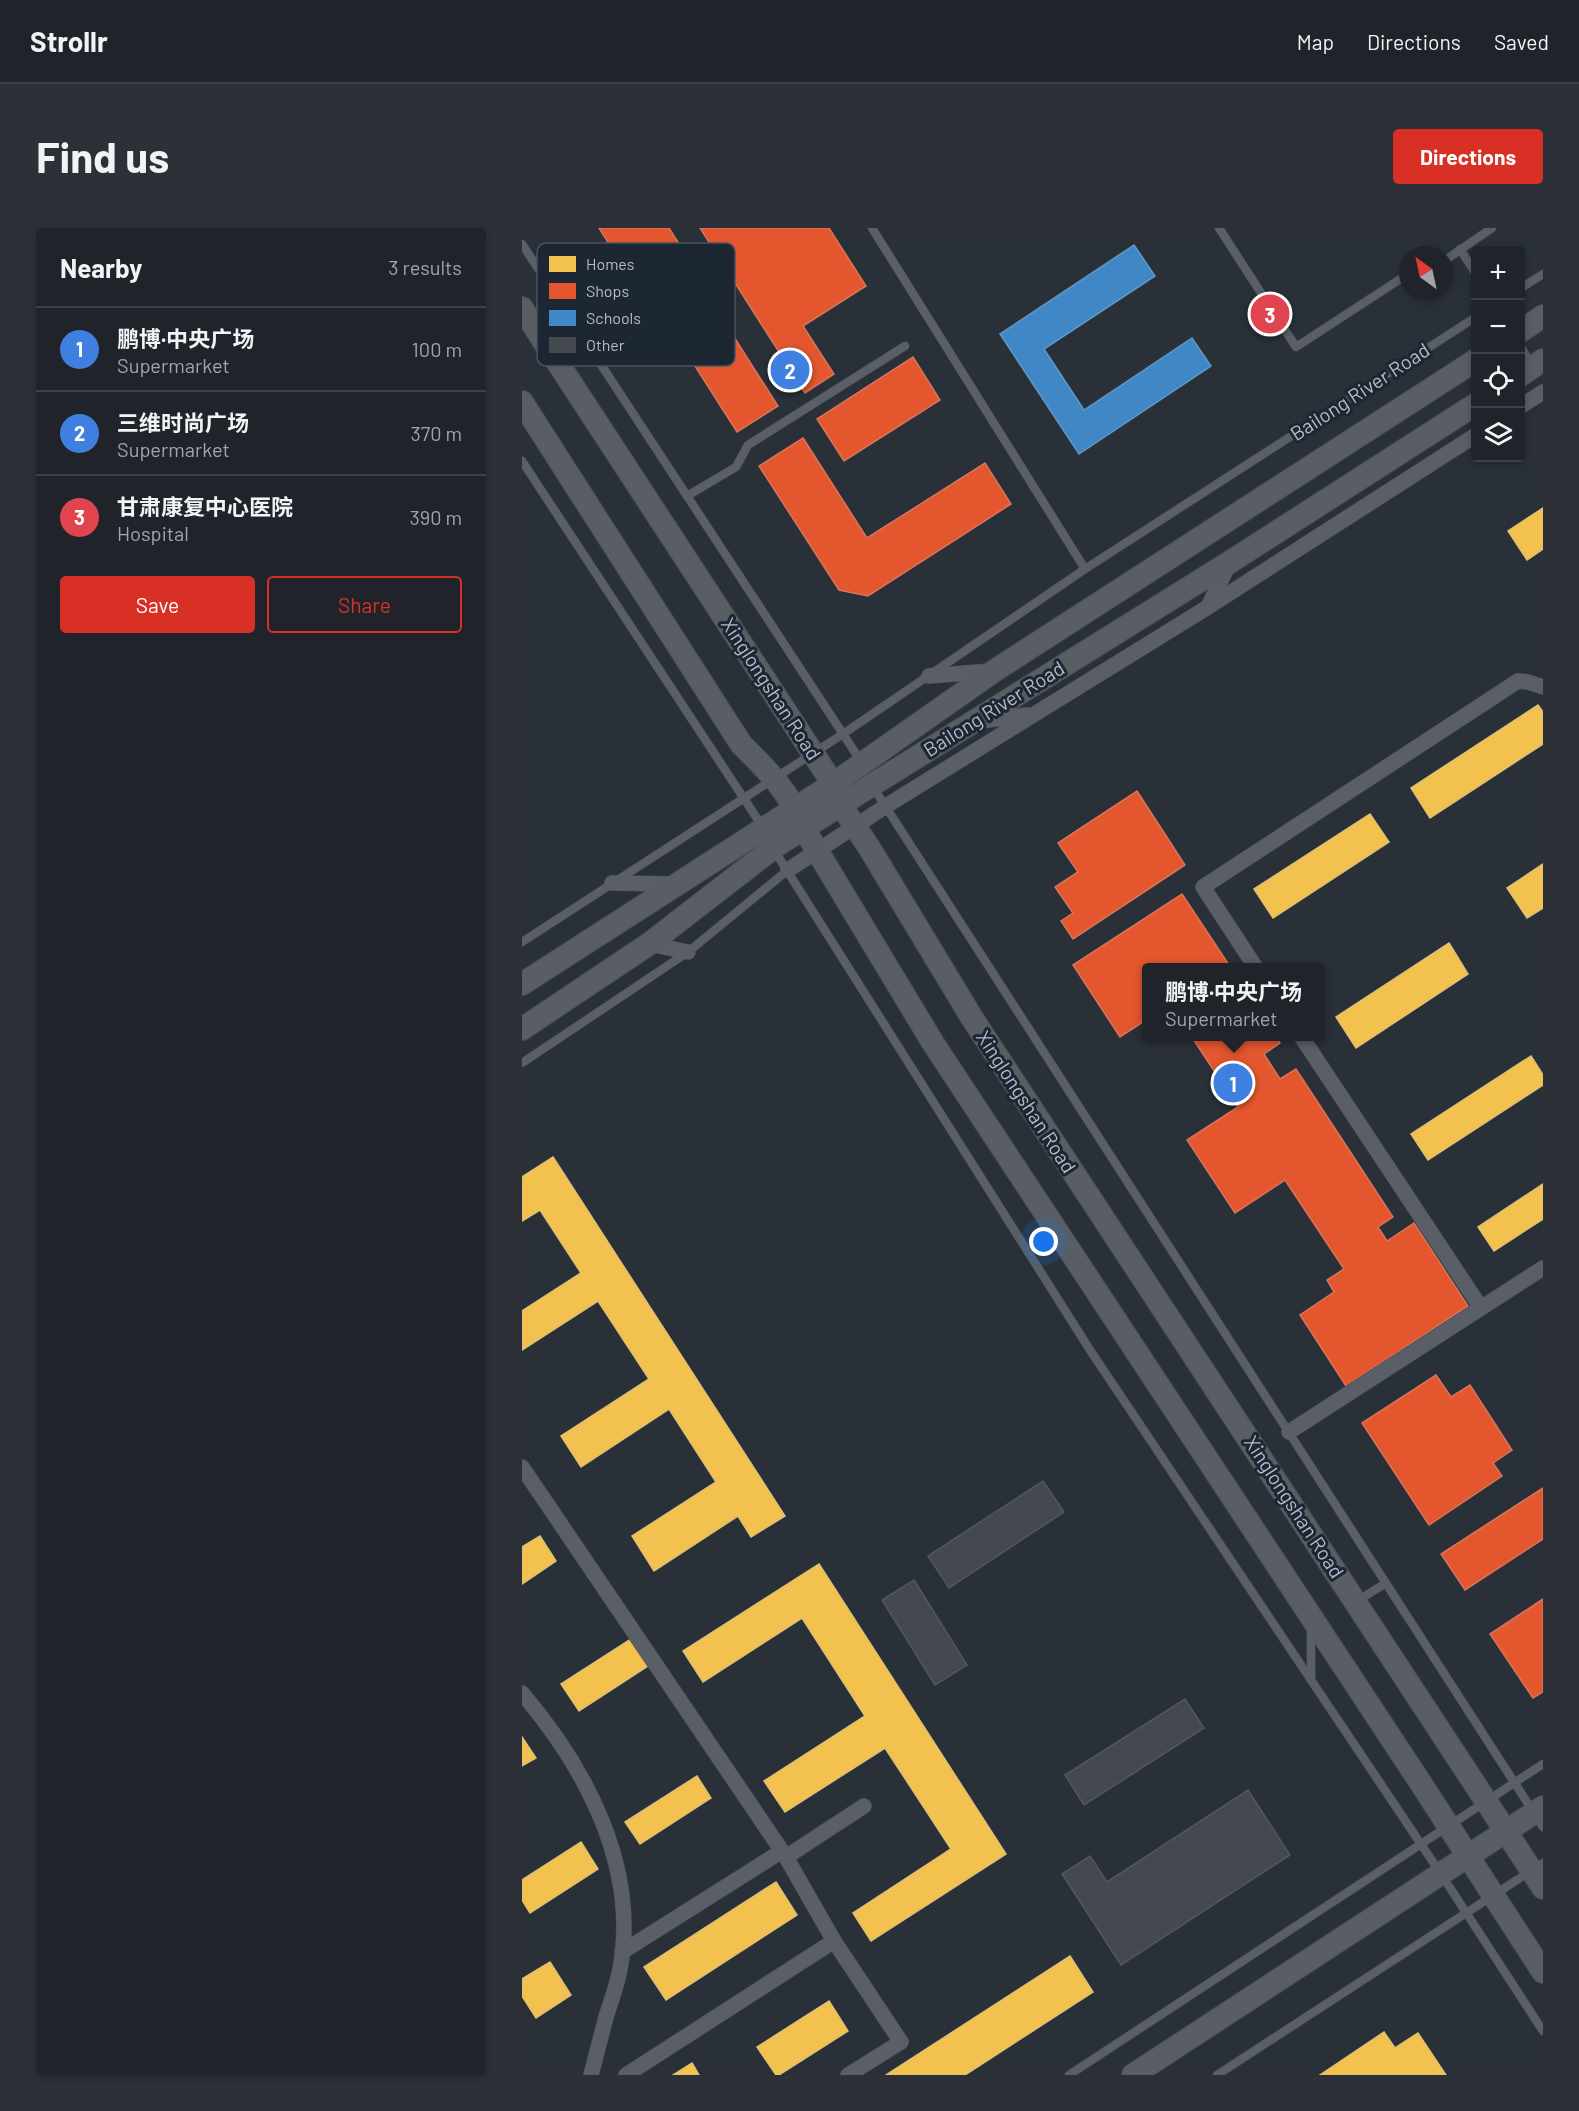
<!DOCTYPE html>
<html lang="en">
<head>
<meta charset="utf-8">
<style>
  body { margin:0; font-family:Barlow,"Noto Sans SC",sans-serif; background:#2d3036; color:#f1f3f6 }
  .controls { position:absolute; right:18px; top:18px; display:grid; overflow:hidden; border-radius:6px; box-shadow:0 3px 9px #0003 }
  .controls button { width:54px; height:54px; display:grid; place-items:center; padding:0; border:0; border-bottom:2px solid #3d4147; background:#20242a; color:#f1f3f6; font:30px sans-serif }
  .compass { position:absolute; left:877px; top:18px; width:54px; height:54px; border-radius:50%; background:#20242a; box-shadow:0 3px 9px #0003; rotate:327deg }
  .you { position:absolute; left:522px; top:1014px; width:21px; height:21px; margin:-15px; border:4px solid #fff; border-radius:50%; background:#1a73e8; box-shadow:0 0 0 9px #1a73e833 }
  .badge { display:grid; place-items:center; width:39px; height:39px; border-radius:50%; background:#d93025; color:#fff; font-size:20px; font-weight:700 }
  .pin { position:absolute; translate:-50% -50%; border:3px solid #fff; box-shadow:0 2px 6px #0006 }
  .popup { position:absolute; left:620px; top:735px; width:183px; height:78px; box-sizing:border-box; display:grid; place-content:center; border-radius:6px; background:#20242a; filter:drop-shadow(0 2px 4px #0005); font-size:20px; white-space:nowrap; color:#a2a4a8 }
  .popup b { font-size:22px; color:#f1f3f6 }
  .popup::after { content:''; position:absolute; left:50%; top:100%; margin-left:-12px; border:12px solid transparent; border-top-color:#20242a }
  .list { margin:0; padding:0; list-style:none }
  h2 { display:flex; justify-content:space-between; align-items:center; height:78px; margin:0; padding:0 24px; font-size:26px }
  h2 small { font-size:20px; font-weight:400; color:#a2a4a8 }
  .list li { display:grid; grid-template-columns:39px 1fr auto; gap:18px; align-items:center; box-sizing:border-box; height:84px; padding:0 24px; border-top:2px solid #3d4147 }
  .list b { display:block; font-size:22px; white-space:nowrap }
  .list p { margin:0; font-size:20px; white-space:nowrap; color:#a2a4a8 }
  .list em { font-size:20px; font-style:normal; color:#a2a4a8 }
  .actions { display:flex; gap:12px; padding:18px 24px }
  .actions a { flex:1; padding:14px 0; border:2px solid #d93025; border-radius:6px; text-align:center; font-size:21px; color:#d93025 }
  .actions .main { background:#d93025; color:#fff }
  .icon { flex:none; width:33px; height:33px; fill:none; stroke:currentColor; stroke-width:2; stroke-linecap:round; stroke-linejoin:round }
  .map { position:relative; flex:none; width:1021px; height:1847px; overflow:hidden; border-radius:6px }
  header { display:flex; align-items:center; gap:36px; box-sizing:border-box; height:84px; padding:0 30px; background:#20242a; border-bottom:2px solid #3d4147 }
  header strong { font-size:28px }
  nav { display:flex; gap:33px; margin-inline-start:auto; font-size:21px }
  .intro { display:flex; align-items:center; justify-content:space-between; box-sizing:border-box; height:144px; padding:0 36px }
  h1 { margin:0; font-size:42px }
  .button { padding:15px 27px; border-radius:6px; background:#d93025; color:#fff; font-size:21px; font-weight:700 }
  main { display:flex; gap:36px; padding:0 36px }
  aside { flex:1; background:#20242a; border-radius:6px; box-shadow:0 3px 9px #0003 }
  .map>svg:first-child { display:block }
  .homes { fill:#f2c14e; stroke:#dfc073; stroke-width:1.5 }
  .shops { fill:#e4572e; stroke:#d6755c; stroke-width:1.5 }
  .schools { fill:#3f88c5; stroke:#6298c6; stroke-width:1.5 }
  .building { fill:#444950; stroke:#52575f; stroke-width:1.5 }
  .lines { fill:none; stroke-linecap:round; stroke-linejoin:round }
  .lane-casing { stroke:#484c53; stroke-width:9 }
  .street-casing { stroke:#484c53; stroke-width:16 }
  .secondary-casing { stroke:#484c53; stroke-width:24 }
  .lane { stroke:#5a5e66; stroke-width:8 }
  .street { stroke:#5a5e66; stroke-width:15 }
  .secondary { stroke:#595d64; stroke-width:22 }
  .labels { text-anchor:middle; stroke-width:6; stroke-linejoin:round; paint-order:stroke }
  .street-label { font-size:20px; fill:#b4bcc9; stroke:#1d2633 }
  .key { fill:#1d2633; stroke:#4a5360; stroke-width:1.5 }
  .key-label { font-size:16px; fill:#b4bcc9 }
</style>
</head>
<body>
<header>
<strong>Strollr</strong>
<nav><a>Map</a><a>Directions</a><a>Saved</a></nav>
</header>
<div class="intro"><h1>Find us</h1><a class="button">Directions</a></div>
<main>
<aside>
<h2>Nearby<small>3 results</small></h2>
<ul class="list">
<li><span class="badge" style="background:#3f7fe0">1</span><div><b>鹏博·中央广场</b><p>Supermarket</p></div><em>100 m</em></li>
<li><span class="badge" style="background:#3f7fe0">2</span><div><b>三维时尚广场</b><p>Supermarket</p></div><em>370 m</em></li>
<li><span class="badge" style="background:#e0444e">3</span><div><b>甘肃康复中心医院</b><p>Hospital</p></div><em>390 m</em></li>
</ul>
<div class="actions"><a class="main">Save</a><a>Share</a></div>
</aside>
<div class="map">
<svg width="1021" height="1847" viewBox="0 0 1021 1847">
  <rect width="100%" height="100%" fill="#2a3038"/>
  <!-- homes -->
  <g class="homes">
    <path d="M1021,280V321L1005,332L986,303Z"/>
    <path d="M1016,477L1021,484V516L908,590L889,560Z"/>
    <path d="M848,586L867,614L751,690L732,661Z"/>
    <path d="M1021,636V680L1005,690L985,660Z"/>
    <path d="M927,715L946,746L834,820L814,789Z"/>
    <path d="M1009,828L1021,847V857L906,932L889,906Z"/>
    <path d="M31,929L263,1288L229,1309L216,1288L132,1343L110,1308L194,1254L147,1181L59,1239L39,1208L127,1151L76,1073L0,1122V1083L59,1045L18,982L0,993V949Z"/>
    <path d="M1021,956V991L972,1023L956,999Z"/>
    <path d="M18,1308L34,1333L0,1356V1319Z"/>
    <path d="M297,1336L484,1626L349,1713L331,1685L429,1621L363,1520L263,1584L242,1553L343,1488L280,1390L181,1454L161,1423Z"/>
    <path d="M112,1409L129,1436L57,1483L39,1456Z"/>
    <path d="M0,1509L14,1530L0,1538Z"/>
    <path d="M175,1548L189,1570L118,1616L103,1594Z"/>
    <path d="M59,1614L76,1641L8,1685L0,1672V1652Z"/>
    <path d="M254,1654L275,1687L144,1772L122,1739Z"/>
    <path d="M548,1728L571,1764L443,1847H364Z"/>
    <path d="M28,1734L49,1767L14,1790L0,1768V1751Z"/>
    <path d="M307,1773L326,1803L257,1847H254L235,1819Z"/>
    <path d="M862,1804L873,1820L896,1805L924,1847H798Z"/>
    <path d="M170,1835L177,1847H151Z"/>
  </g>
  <!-- shops -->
  <g class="shops">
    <path d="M77,0H147L175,44L125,76Z"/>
    <path d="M178,0H307L344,58L281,98L312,146L283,165Z"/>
    <path d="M191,76L256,178L215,204L150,102Z"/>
    <path d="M391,129L418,172L322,233L295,191Z"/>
    <path d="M281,210L345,310L463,235L489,276L346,368L317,362L237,238Z"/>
    <path d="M615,563L663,637L551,711L539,693L551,685L533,659L556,644L536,615Z"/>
    <path d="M660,666L709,740H624V792L598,809L551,737Z"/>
    <path d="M669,808H754L758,815L742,826L758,851L774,841L871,989L856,999L865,1013L892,995L946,1078L824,1158L778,1087L812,1064L805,1052L822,1041L763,952L713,985L665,912L716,879Z"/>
    <path d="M914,1147L929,1169L948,1157L990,1222L971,1235L980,1248L907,1297L840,1195Z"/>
    <path d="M1021,1260V1311L943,1362L919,1326Z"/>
    <path d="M1021,1371V1464L1011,1470L968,1406Z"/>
  </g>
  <!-- schools -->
  <path class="schools" d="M612,17L633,48L522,121L562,182L670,110L689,138L557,226L478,106Z"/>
  <!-- building -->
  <g class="building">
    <path d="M521,1253L542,1284L427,1360L406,1328Z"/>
    <path d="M392,1352L445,1437L413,1457L360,1372Z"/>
    <path d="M663,1471L682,1500L562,1577L543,1547Z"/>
    <path d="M726,1562L768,1627L599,1737L540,1646L568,1628L585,1654Z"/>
  </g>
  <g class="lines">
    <defs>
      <g id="lane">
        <path d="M350,0L563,341"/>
        <path d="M697,0L774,119L886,46"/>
        <path d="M0,16L340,535"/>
        <path d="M938,21L954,46"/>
        <path d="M922,33L970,0"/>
        <path d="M999,60L1021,46"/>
        <path d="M999,119L1010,138"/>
        <path d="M0,233L240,598"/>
        <path d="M165,268L214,239L226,217L383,118"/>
        <path d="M351,559L1021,1599"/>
        <path d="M252,622L568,1122L919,1646L1021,1803"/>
        <path d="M0,714L321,506L563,341L954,89"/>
        <path d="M0,835L166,724L266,642"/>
        <path d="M835,1373L864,1355"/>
        <path d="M789,1402V1452"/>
        <path d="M547,1847L1021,1536"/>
        <path d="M695,1847L1021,1635"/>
      </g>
      <g id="street">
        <path d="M999,178L1021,164"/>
        <path d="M686,379L707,336"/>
        <path d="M407,448L469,443"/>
        <path d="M458,493L505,487"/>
        <path d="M266,642L364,578L686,379L954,207"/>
        <path d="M90,655L153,656"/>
        <path d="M127,716L166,724"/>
        <path d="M734,740L681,659L996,453L1006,454L1021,459"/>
        <path d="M779,808L959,1080"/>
        <path d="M767,1204L1021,1040"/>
        <path d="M0,1239L264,1629L312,1713L379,1814L326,1847"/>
        <path d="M0,1465C64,1540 117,1640 98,1741C95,1758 89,1773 84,1789C79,1809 74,1828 69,1847"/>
        <path d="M264,1629L342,1578"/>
        <path d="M100,1724L260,1623"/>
        <path d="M104,1847L312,1713"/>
      </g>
      <g id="secondary">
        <path d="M0,80L311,556L319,577L348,621L450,790L1021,1660"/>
        <path d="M999,103L1021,88"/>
        <path d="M999,147L1021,132"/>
        <path d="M0,174L219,516C248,545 266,562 282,601L411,815L898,1554L1021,1744"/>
        <path d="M0,756L311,556L472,443L954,132"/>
        <path d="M0,801L127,716L251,620L350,557L708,334L954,176"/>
        <path d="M611,1847L1021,1579"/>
      </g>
    </defs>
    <!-- lane casing -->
    <use href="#lane" class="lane-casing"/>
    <!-- street casing -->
    <use href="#street" class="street-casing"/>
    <!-- secondary casing -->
    <use href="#secondary" class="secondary-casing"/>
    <!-- lane -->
    <use href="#lane" class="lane"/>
    <!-- street -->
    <use href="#street" class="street"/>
    <!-- secondary -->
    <use href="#secondary" class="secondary"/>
  </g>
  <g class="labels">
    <!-- street labels -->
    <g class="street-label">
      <text transform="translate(838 164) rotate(-33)" y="7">Bailong River Road</text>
      <text transform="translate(249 461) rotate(57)" y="7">Xinglongshan Road</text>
      <text transform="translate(472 481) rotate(-32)" y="7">Bailong River Road</text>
      <text transform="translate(504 874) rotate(57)" y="7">Xinglongshan Road</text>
      <text transform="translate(772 1279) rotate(57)" y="7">Xinglongshan Road</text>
    </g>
  </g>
  <!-- legend -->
  <rect x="15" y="15" width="198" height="123" rx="9" class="key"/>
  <rect x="27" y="28" width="27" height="16" fill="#f2c14e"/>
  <rect x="27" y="55" width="27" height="16" fill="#e4572e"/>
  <rect x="27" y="82" width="27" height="16" fill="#3f88c5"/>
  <rect x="27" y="109" width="27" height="16" fill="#444950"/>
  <g class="key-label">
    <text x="64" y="42">Homes</text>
    <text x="64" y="69">Shops</text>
    <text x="64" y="96">Schools</text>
    <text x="64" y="123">Other</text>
  </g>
</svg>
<div class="controls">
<button>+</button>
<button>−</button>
<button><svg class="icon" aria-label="locate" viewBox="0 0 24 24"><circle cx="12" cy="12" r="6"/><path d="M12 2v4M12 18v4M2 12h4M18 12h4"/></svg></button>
<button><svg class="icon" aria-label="layers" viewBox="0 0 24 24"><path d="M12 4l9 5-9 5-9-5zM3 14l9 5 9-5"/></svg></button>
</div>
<svg class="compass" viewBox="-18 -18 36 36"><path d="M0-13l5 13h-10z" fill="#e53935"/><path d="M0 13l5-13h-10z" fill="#a2a4a8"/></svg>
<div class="you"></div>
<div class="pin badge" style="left:711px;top:855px;background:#3f7fe0">1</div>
<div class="popup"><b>鹏博·中央广场</b>Supermarket</div>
<div class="pin badge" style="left:268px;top:142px;background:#3f7fe0">2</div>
<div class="pin badge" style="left:748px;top:86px;background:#e0444e">3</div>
</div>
</main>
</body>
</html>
